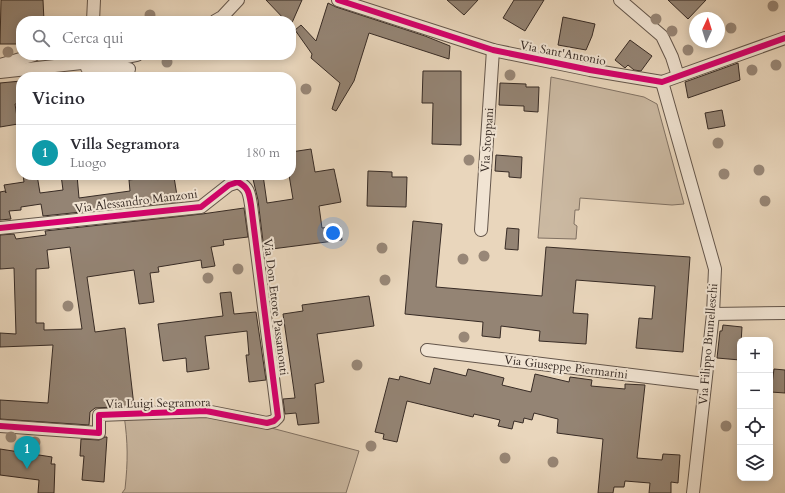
<!DOCTYPE html>
<html lang="it">
<head>
<meta charset="utf-8">
<style>
  body { margin:0; font-family:Cardo,serif; background:#f7f7f7; color:#2b2b33 }
  .controls { position:absolute; right:12px; bottom:12px; display:grid; overflow:hidden; border-radius:8px; box-shadow:0 2px 10px #0003 }
  .controls button { width:36px; height:36px; display:grid; place-items:center; padding:0; border:0; border-bottom:1px solid #e1e1e2; background:#fff; color:#2b2b33; font:20px sans-serif }
  .compass { position:absolute; left:689px; top:12px; width:36px; height:36px; border-radius:50%; background:#fff; box-shadow:0 2px 10px #0003; rotate:4deg }
  .you { position:absolute; left:333px; top:233px; width:14px; height:14px; margin:-10px; border:3px solid #fff; border-radius:50%; background:#1a73e8; box-shadow:0 0 0 6px #1a73e833 }
  .badge { display:grid; place-items:center; width:26px; height:26px; border-radius:50%; background:#db2777; color:#fff; font-size:13px; font-weight:700 }
  .pin { position:absolute; translate:-50% -33px; filter:drop-shadow(0 1px 2px #0008) }
  .pin::after { content:''; position:absolute; top:21px; width:14px; height:12px; background:inherit; clip-path:polygon(0 0,100% 0,50% 100%) }
  .list { margin:0; padding:0; list-style:none }
  h2 { display:flex; justify-content:space-between; align-items:center; height:52px; margin:0; padding:0 16px; font-size:17px }
  h2 small { font-size:13px; font-weight:400; color:#7c7c81 }
  .list li { display:grid; grid-template-columns:26px 1fr auto; gap:12px; align-items:center; box-sizing:border-box; height:56px; padding:0 16px; border-top:1px solid #e1e1e2 }
  .list b { display:block; font-size:15px; white-space:nowrap }
  .list p { margin:0; font-size:13px; white-space:nowrap; color:#7c7c81 }
  .list em { font-size:13px; font-style:normal; color:#7c7c81 }
  .icon { flex:none; width:22px; height:22px; fill:none; stroke:currentColor; stroke-width:2; stroke-linecap:round; stroke-linejoin:round }
  .map { position:relative; flex:none; width:785px; height:493px; overflow:hidden }
  .search { position:absolute; background:#fff; box-shadow:0 2px 10px #0003; left:16px; top:16px; width:280px; height:44px; display:flex; align-items:center; gap:10px; box-sizing:border-box; padding:0 14px; border-radius:16px; color:#7c7c81; font-size:15px }
  .panel { position:absolute; background:#fff; box-shadow:0 2px 10px #0003; left:16px; top:72px; width:280px; height:108px; border-radius:16px }
  .map>svg:first-child { display:block }
  .green { fill:#cbb9a2; stroke:#817264 }
  .building { fill:#948474; stroke:#372b25; fill-rule:evenodd }
  .lines { fill:none; stroke-linecap:round; stroke-linejoin:round }
  .street-casing { stroke:#64564b; stroke-width:14 }
  .street { stroke:#f1e4d3; stroke-width:12 }
  .cycleway-casing { stroke:#f1e4d3; stroke-width:8 }
  .cycleway { stroke:#d6006c; stroke-width:6 }
  .tree { fill:#988777 }
  .labels { text-anchor:middle; stroke-width:4; stroke-linejoin:round; paint-order:stroke }
  .street-label { font-size:12px; fill:#372b25; stroke:#f1e4d3 }
</style>
</head>
<body>
<div class="map">
<svg width="785" height="493" viewBox="0 0 785 493">
  <rect width="100%" height="100%" fill="#e9d6bc"/>
  <filter id="stains"><feTurbulence type="fractalNoise" baseFrequency=".005" numOctaves="4"/><feColorMatrix values="0 0 0 0 .2 0 0 0 0 .09 0 0 0 0 .02 0 0 0 .5 -.17"/></filter>
  <radialGradient id="worn" r=".72"><stop offset=".6" stop-color="#630" stop-opacity="0"/><stop offset="1" stop-color="#630" stop-opacity=".3"/></radialGradient>
  <!-- green -->
  <g class="green">
    <path d="M551,77L644,97L657,104L684,204L672,205L580,198L579,210H575L574,224L577,226L576,239L538,238Z"/>
    <path d="M205,404L260,425L359,451L346,493H122L125,489C128,461 128,443 124,415L155,406Z"/>
  </g>
  <!-- building -->
  <g class="building">
    <path d="M1,0H43L44,21H21V44H0Z"/>
    <path d="M266,0H302L291,25V21H286Z"/>
    <path d="M447,0H478L464,15Z"/>
    <path d="M514,0H544L525,31L503,18Z"/>
    <path d="M668,0H706L688,19Z"/>
    <path d="M328,3L336,7L425,36L450,46L449,59L369,33L354,81L336,111L332,109L340,83L311,58L312,54L295,30L301,25L316,41Z"/>
    <path d="M563,17L595,24L592,36L586,50L558,45Z"/>
    <path d="M630,40L652,56L641,71L634,70L628,65L625,68L615,60Z"/>
    <path d="M738,63L740,80L688,98L685,82Z"/>
    <path d="M423,71H461V145L432,144L433,103H422Z"/>
    <path d="M21,81V103L15,104L18,124L0,127V83Z"/>
    <path d="M500,83L526,84V87H539L538,112L524,111V106L499,105Z"/>
    <path d="M722,110L725,126L708,129L705,113Z"/>
    <path d="M311,149L315,172L334,169L341,202L319,206L322,228L340,226L342,240L264,250L258,200L252,175H263L267,203L293,199L289,175H291V152Z"/>
    <path d="M496,155L522,157L521,178L509,177V172L495,171Z"/>
    <path d="M368,171L392,172V177H407L406,207L367,206Z"/>
    <path d="M23,175H37L40,193L63,190L61,175H77L79,198L130,191L129,180L162,176L163,179L174,177L178,202L43,216L41,204L21,207V210L9,211L11,219L0,220V192L5,191L6,193L4,185L24,182Z"/>
    <path d="M244,208L248,237L223,240L224,245L211,247L215,266L202,268L201,260L158,267L159,272L150,273L154,302L139,304L134,270L87,277L95,332L125,328L134,406L95,408L90,412L89,425L0,419V400L48,403L53,345L0,347V333L16,334L14,268L0,269V235L14,234L16,239L46,235L45,231L202,214ZM70,247L82,329L44,330V323H36V269L49,268L47,250Z"/>
    <path d="M413,221L442,224L436,287L542,296L546,247L690,257L683,352L636,348L639,318L652,319L655,286L576,280L573,313L588,314L586,344L539,341L540,331L501,326L500,338L482,336L483,322L405,314Z"/>
    <path d="M507,228L519,229L518,250L505,249Z"/>
    <path d="M231,292L234,314L256,312L266,380L249,382L246,355H249L247,331L205,336L209,369L187,372L186,358L163,361L158,324L223,316L220,293Z"/>
    <path d="M369,296L374,326L317,334L324,382L315,384L319,423L298,425L296,413L285,414L283,399L295,398L283,314L303,311L302,305Z"/>
    <path d="M723,325L742,327L740,360L717,358L720,331H722Z"/>
    <path d="M434,368L466,376L468,369L504,378L502,385L531,392L535,374L569,382L570,377L592,380L591,386L625,389V384L645,385L637,458L662,460L663,454L680,455L678,483L671,482V493H649L650,483L625,481L624,487H614L613,493H598L603,439L557,433L558,419L534,413L532,420L524,418L523,423L514,421L512,429L498,426L500,420L474,414L473,417L407,401L397,442L383,439L384,434L375,432L389,378L399,380L400,376L430,384Z"/>
    <path d="M774,369L785,370V393L771,392Z"/>
    <path d="M105,437H107L104,482L82,480L84,456H80L81,439L99,440Z"/>
    <path d="M0,449L52,457L51,464H55L54,493H38L39,480L0,475Z"/>
  </g>
  <g class="lines">
    <defs>
      <g id="street">
        <path d="M338,0L493,50L590,70L662,82L785,38"/>
        <path d="M620,0L662,36L672,57L678,76"/>
        <path d="M93,21L94,0"/>
        <path d="M215,21L222,17L238,0"/>
        <path d="M0,65L34,55"/>
        <path d="M87,68L129,69"/>
        <path d="M0,72L118,59L137,55"/>
        <path d="M662,82L715,269L713,314L693,493"/>
        <path d="M0,228L201,207L229,185L238,182C249,188 249,193 251,205L278,417L274,421L267,423L206,411L99,415V433L0,426"/>
        <path d="M481,230L493,50"/>
        <path d="M713,314L785,313"/>
        <path d="M427,350L705,384"/>
      </g>
    </defs>
    <!-- street casing -->
    <use href="#street" class="street-casing"/>
    <!-- street -->
    <use href="#street" class="street"/>
    <defs>
      <g id="cycleway">
        <path d="M338,0L493,50L590,70L662,82L785,38"/>
        <path d="M0,228L201,207L229,185L238,182C249,188 249,193 251,205L278,417L274,421L267,423L206,411L99,415V433L0,426"/>
      </g>
    </defs>
    <!-- cycleway casing -->
    <use href="#cycleway" class="cycleway-casing"/>
    <!-- cycleway -->
    <use href="#cycleway" class="cycleway"/>
  </g>
  <!-- trees -->
  <g class="tree">
    <circle cx="773" cy="6" r="5.5"/>
    <circle cx="150" cy="15" r="5.5"/>
    <circle cx="656" cy="19" r="5.5"/>
    <circle cx="731" cy="28" r="5.5"/>
    <circle cx="672" cy="31" r="5.5"/>
    <circle cx="688" cy="50" r="5.5"/>
    <circle cx="8" cy="52" r="5.5"/>
    <circle cx="167" cy="62" r="5.5"/>
    <circle cx="776" cy="65" r="5.5"/>
    <circle cx="752" cy="70" r="5.5"/>
    <circle cx="510" cy="75" r="5.5"/>
    <circle cx="306" cy="89" r="5.5"/>
    <circle cx="718" cy="143" r="5.5"/>
    <circle cx="469" cy="160" r="5.5"/>
    <circle cx="759" cy="170" r="5.5"/>
    <circle cx="724" cy="174" r="5.5"/>
    <circle cx="765" cy="201" r="5.5"/>
    <circle cx="382" cy="248" r="5.5"/>
    <circle cx="484" cy="256" r="5.5"/>
    <circle cx="463" cy="259" r="5.5"/>
    <circle cx="238" cy="269" r="5.5"/>
    <circle cx="208" cy="278" r="5.5"/>
    <circle cx="385" cy="280" r="5.5"/>
    <circle cx="68" cy="306" r="5.5"/>
    <circle cx="464" cy="337" r="5.5"/>
    <circle cx="357" cy="365" r="5.5"/>
    <circle cx="726" cy="426" r="5.5"/>
    <circle cx="11" cy="437" r="5.5"/>
    <circle cx="35" cy="442" r="5.5"/>
    <circle cx="371" cy="446" r="5.5"/>
    <circle cx="505" cy="458" r="5.5"/>
    <circle cx="553" cy="462" r="5.5"/>
  </g>
  <g class="labels">
    <!-- street labels -->
    <g class="street-label">
      <text transform="translate(563 53) rotate(11)" y="4">Via Sant'Antonio</text>
      <text transform="translate(487 140) rotate(-86)" y="4">Via Stoppani</text>
      <text transform="translate(136 201) rotate(-7)" y="4">Via Alessandro Manzoni</text>
      <text transform="translate(276 307) rotate(83)" y="4">Via Don Ettore Passamonti</text>
      <text transform="translate(708 344) rotate(-85)" y="4">Via Filippo Brunelleschi</text>
      <text transform="translate(566 367) rotate(7)" y="4">Via Giuseppe Piermarini</text>
      <text transform="translate(158 403) rotate(-1)" y="4">Via Luigi Segramora</text>
    </g>
  </g>
  <rect width="100%" height="100%" filter="url(#stains)"/>
  <rect width="100%" height="100%" fill="url(#worn)"/>
</svg>
<div class="controls">
<button>+</button>
<button>−</button>
<button><svg class="icon" aria-label="locate" viewBox="0 0 24 24"><circle cx="12" cy="12" r="6"/><path d="M12 2v4M12 18v4M2 12h4M18 12h4"/></svg></button>
<button><svg class="icon" aria-label="layers" viewBox="0 0 24 24"><path d="M12 4l9 5-9 5-9-5zM3 14l9 5 9-5"/></svg></button>
</div>
<svg class="compass" viewBox="-18 -18 36 36"><path d="M0-13l5 13h-10z" fill="#e53935"/><path d="M0 13l5-13h-10z" fill="#7c7c81"/></svg>
<div class="you"></div>
<div class="pin badge" style="left:27px;top:469px;background:#0f9aa8">1</div>
<div class="search"><svg class="icon" aria-label="search" viewBox="0 0 24 24"><circle cx="10" cy="10" r="6"/><path d="M15 15l6 6"/></svg>Cerca qui</div>
<section class="panel">
<h2>Vicino<small></small></h2>
<ul class="list">
<li><span class="badge" style="background:#0f9aa8">1</span><div><b>Villa Segramora</b><p>Luogo</p></div><em>180 m</em></li>
</ul>
</section>
</div>
</body>
</html>
